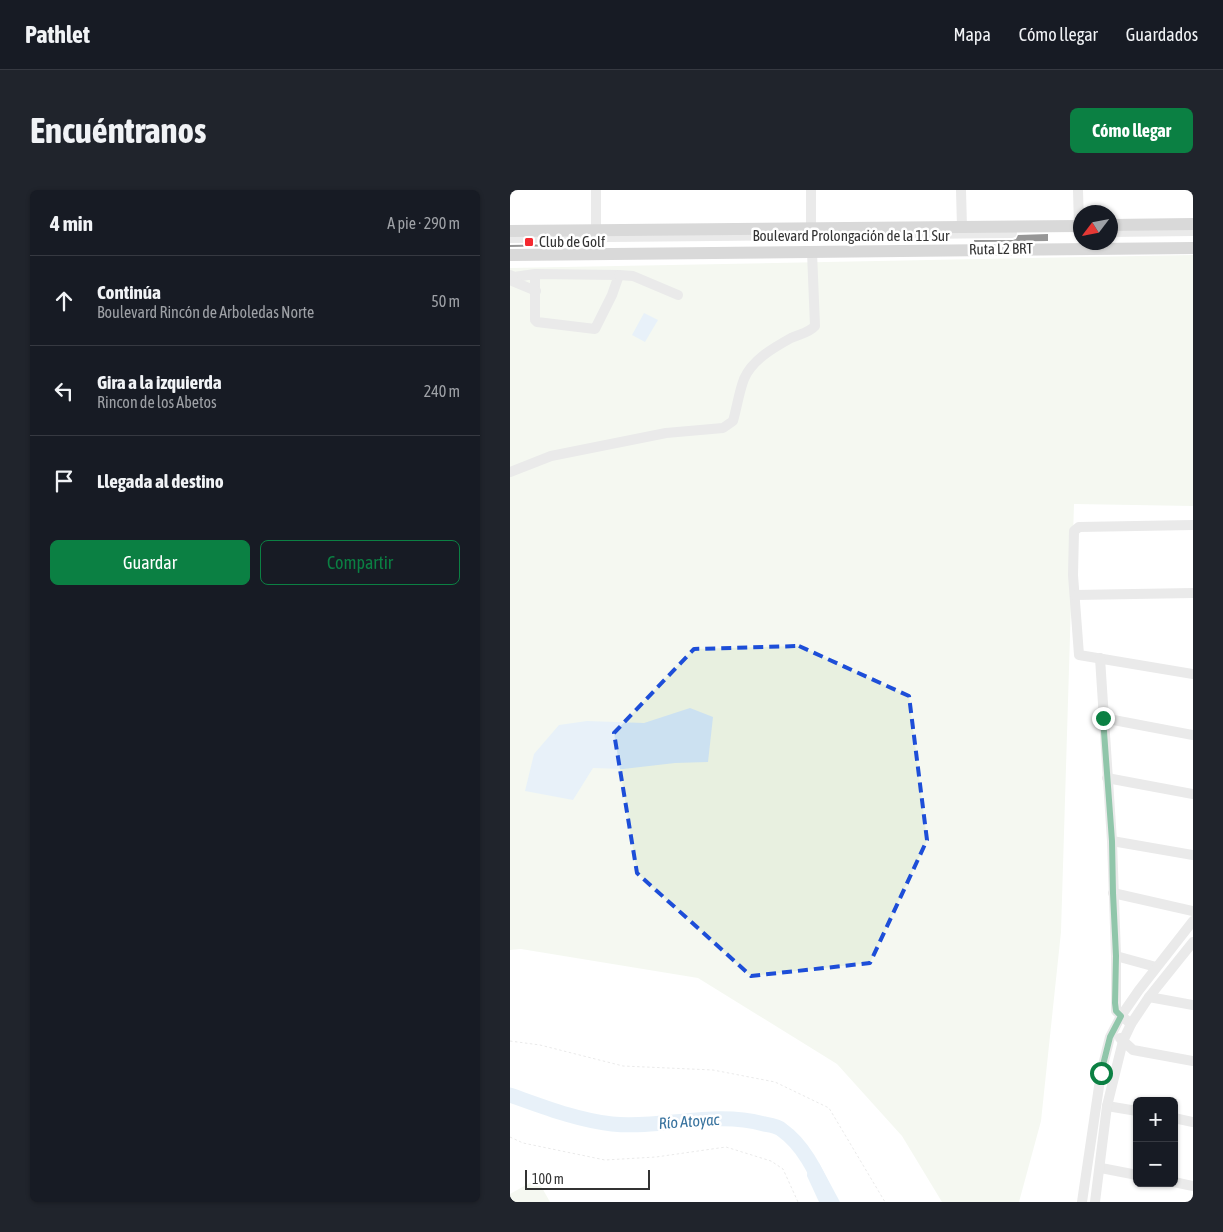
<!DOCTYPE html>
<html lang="es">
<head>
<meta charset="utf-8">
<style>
  body { margin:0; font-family:"Asap Condensed",sans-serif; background:#20242c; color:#f1f3f6 }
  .controls { position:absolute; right:15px; bottom:15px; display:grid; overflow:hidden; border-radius:8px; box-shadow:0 1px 4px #0004 }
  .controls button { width:45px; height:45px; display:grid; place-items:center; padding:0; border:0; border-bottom:1px solid #363941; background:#171b24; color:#f1f3f6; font:25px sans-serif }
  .compass { position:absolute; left:563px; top:15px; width:45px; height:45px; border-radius:50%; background:#171b24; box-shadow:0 1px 4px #0004; rotate:238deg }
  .scale { position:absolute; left:15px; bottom:12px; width:125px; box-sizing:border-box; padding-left:5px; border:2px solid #333; border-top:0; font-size:14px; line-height:18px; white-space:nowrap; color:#333; -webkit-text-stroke:4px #fff; paint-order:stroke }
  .stop { position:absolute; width:15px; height:15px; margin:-11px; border:4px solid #0b8043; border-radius:50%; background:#fff }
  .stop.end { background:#0b8043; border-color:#fff; box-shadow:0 1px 5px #0008 }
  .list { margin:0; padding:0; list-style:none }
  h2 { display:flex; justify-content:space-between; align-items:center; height:65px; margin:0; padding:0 20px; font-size:21px }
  h2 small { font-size:16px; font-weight:400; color:#9ea1a6 }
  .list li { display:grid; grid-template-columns:32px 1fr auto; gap:15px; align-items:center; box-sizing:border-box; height:90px; padding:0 20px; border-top:1px solid #363941 }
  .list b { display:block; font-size:19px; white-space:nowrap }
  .list p { margin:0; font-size:16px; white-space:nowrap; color:#9ea1a6 }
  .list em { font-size:16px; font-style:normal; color:#9ea1a6 }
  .actions { display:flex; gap:10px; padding:15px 20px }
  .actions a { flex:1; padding:11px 0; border:1px solid #0b8043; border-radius:8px; text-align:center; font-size:18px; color:#0b8043 }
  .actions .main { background:#0b8043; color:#fff }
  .icon { flex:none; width:28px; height:28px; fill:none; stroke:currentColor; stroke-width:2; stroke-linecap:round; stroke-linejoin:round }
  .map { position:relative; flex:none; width:683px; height:1012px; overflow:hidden; border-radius:8px }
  header { display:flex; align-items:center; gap:30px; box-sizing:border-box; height:70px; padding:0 25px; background:#171b24; border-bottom:1px solid #363941 }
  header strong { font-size:24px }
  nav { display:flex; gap:28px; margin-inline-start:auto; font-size:18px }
  .intro { display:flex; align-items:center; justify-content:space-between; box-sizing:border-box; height:120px; padding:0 30px }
  h1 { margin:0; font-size:35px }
  .button { padding:12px 22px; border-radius:8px; background:#0b8043; color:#fff; font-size:18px; font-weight:700 }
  main { display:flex; gap:30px; padding:0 30px }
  aside { flex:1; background:#171b24; border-radius:8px; box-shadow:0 1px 4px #0004 }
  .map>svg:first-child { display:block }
  .green { fill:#e8f0e0 }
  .water { fill:#cce1f1 }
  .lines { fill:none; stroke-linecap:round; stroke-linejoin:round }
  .river { stroke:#cce1f1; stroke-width:15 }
  .building { fill:#1a1a1a }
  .path { stroke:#d0d0d0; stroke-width:1; stroke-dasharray:2.5 2.5; stroke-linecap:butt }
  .minor { stroke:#d0d0d0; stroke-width:10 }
  .major { stroke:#ababab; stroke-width:12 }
  .route { stroke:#0b8043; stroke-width:6 }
  .marked { fill:none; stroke:#1d4ed8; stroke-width:4; stroke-dasharray:10 6; stroke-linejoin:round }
  .poi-dot { fill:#f52930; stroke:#fff; stroke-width:2 }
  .labels { text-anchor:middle; stroke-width:5; stroke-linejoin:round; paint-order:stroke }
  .street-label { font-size:15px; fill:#333; stroke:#fff }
  .poi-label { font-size:15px; fill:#333; stroke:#fff; text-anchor:start }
  .water-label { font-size:16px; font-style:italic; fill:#37729e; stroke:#fff }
</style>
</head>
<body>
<header>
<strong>Pathlet</strong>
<nav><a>Mapa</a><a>Cómo llegar</a><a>Guardados</a></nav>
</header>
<div class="intro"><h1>Encuéntranos</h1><a class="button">Cómo llegar</a></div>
<main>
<aside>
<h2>4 min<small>A pie · 290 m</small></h2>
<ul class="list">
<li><svg class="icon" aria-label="ahead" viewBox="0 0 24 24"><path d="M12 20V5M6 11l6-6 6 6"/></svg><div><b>Continúa</b><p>Boulevard Rincón de Arboledas Norte</p></div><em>50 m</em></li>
<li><svg class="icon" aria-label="left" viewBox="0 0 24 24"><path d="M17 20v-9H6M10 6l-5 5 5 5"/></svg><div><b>Gira a la izquierda</b><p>Rincon de los Abetos</p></div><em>240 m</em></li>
<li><svg class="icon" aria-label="arrive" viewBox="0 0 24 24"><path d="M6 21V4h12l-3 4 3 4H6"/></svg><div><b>Llegada al destino</b></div></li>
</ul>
<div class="actions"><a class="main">Guardar</a><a>Compartir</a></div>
</aside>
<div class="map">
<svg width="683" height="1012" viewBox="0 0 683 1012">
  <rect width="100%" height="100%" fill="#fff"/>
  <!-- green -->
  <g class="green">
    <path d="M683,65V316L564,314L551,742L531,931L509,1012H432L392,946L327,874L188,788L11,759L0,760V78Z"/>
    <path d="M27,989L40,1012H0V1004Z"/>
  </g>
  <!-- water -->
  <g class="water">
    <path d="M134,123L148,130L135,152L122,145Z"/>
    <path d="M180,518L203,527L198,572L165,573L113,579L83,578L63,610L15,601L24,564L49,535L77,531L134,533Z"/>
    <path d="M298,968L309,973L330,1012H309L297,986Z"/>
  </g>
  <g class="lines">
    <!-- river -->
    <path class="river" d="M0,905C34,917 67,930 102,934C153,939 204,920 254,934C260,935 268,936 272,940C296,957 308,987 320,1012"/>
  </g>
  <!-- building -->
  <g class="building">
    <path d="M538,44V51L464,52V50H503L506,49L508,45Z"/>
    <path d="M57,54V56L0,57V55Z"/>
  </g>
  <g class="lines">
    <!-- path -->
    <g class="path">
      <path d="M0,851L30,855L113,876L203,880L265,892L319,918L375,1012"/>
      <path d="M0,947L13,953L95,970L146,967L216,957L261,971L273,979L288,1012"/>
    </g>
    <!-- minor -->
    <g class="minor">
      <path d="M301,0V38"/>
      <path d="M451,0L452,37"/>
      <path d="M568,0L569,36"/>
      <path d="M86,40V0"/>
      <path d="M600,42L683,41"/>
      <path d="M0,48L502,43"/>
      <path d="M0,85L4,87L25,84L109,85L102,105L85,139L27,132L25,130V84"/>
      <path d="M109,85L123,86L168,105"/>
      <path d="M0,90L26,101"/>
      <path d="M0,282L41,266L156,243L213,238L223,231C227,217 229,202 234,189C242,170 263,158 281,148C289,144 299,143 305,136L302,62"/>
      <path d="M683,335L569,337L564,341L563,385L569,465L683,484"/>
      <path d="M565,405L683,403"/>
      <path d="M590,468L602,651L606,766V821L621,834"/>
      <path d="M593,528L683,545"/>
      <path d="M597,588L683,604"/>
      <path d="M602,651L683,665"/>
      <path d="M603,703L683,721"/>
      <path d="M606,766L646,777"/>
      <path d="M639,807L683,815"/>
      <path d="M610,848L623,860L683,871"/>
      <path d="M597,916L627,921"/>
      <path d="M664,928L683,932"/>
      <path d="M591,978L627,985"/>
      <path d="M664,992L683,996"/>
      <path d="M572,1012L591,883L600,847L611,826L629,800L683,731"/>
      <path d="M585,1012L597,916L613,851L621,834L639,807L683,752"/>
    </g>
    <!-- major -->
    <g class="major">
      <path d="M600,35L683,34"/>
      <path d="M0,41L570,36"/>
      <path d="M0,65L683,58"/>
    </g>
  </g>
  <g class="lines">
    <!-- route -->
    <path class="route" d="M591,883L600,847L611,826L606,821L605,813L606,766L603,703L602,651L593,528"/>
  </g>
  <!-- marked area -->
  <path d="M0 0H683V1012H0ZM289,456L399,506L417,650L360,773L241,786L127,683L104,543L184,459Z" fill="#fff" fill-opacity=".55" fill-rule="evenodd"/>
  <path class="marked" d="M289,456L399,506L417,650L360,773L241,786L127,683L104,543L184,459Z"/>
  <!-- markers -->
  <rect class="poi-dot" x="14" y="47" width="10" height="10" rx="2.5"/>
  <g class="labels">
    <!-- street labels -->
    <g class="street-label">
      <text x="341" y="51">Boulevard Prolongación de la 11 Sur</text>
      <text transform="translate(491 59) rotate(-1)" y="5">Ruta L2 BRT</text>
    </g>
    <!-- poi labels -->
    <g class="poi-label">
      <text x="29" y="57">Club de Golf</text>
    </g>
    <!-- water labels -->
    <g class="water-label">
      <text transform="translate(179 931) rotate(-4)" y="6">Río Atoyac</text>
    </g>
  </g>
</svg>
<div class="controls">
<button>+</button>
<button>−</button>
</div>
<svg class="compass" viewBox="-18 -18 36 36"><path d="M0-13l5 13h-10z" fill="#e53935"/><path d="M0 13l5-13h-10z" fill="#9ea1a6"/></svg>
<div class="scale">100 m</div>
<div class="stop" style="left:591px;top:883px"></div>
<div class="stop end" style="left:593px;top:528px"></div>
</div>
</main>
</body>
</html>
